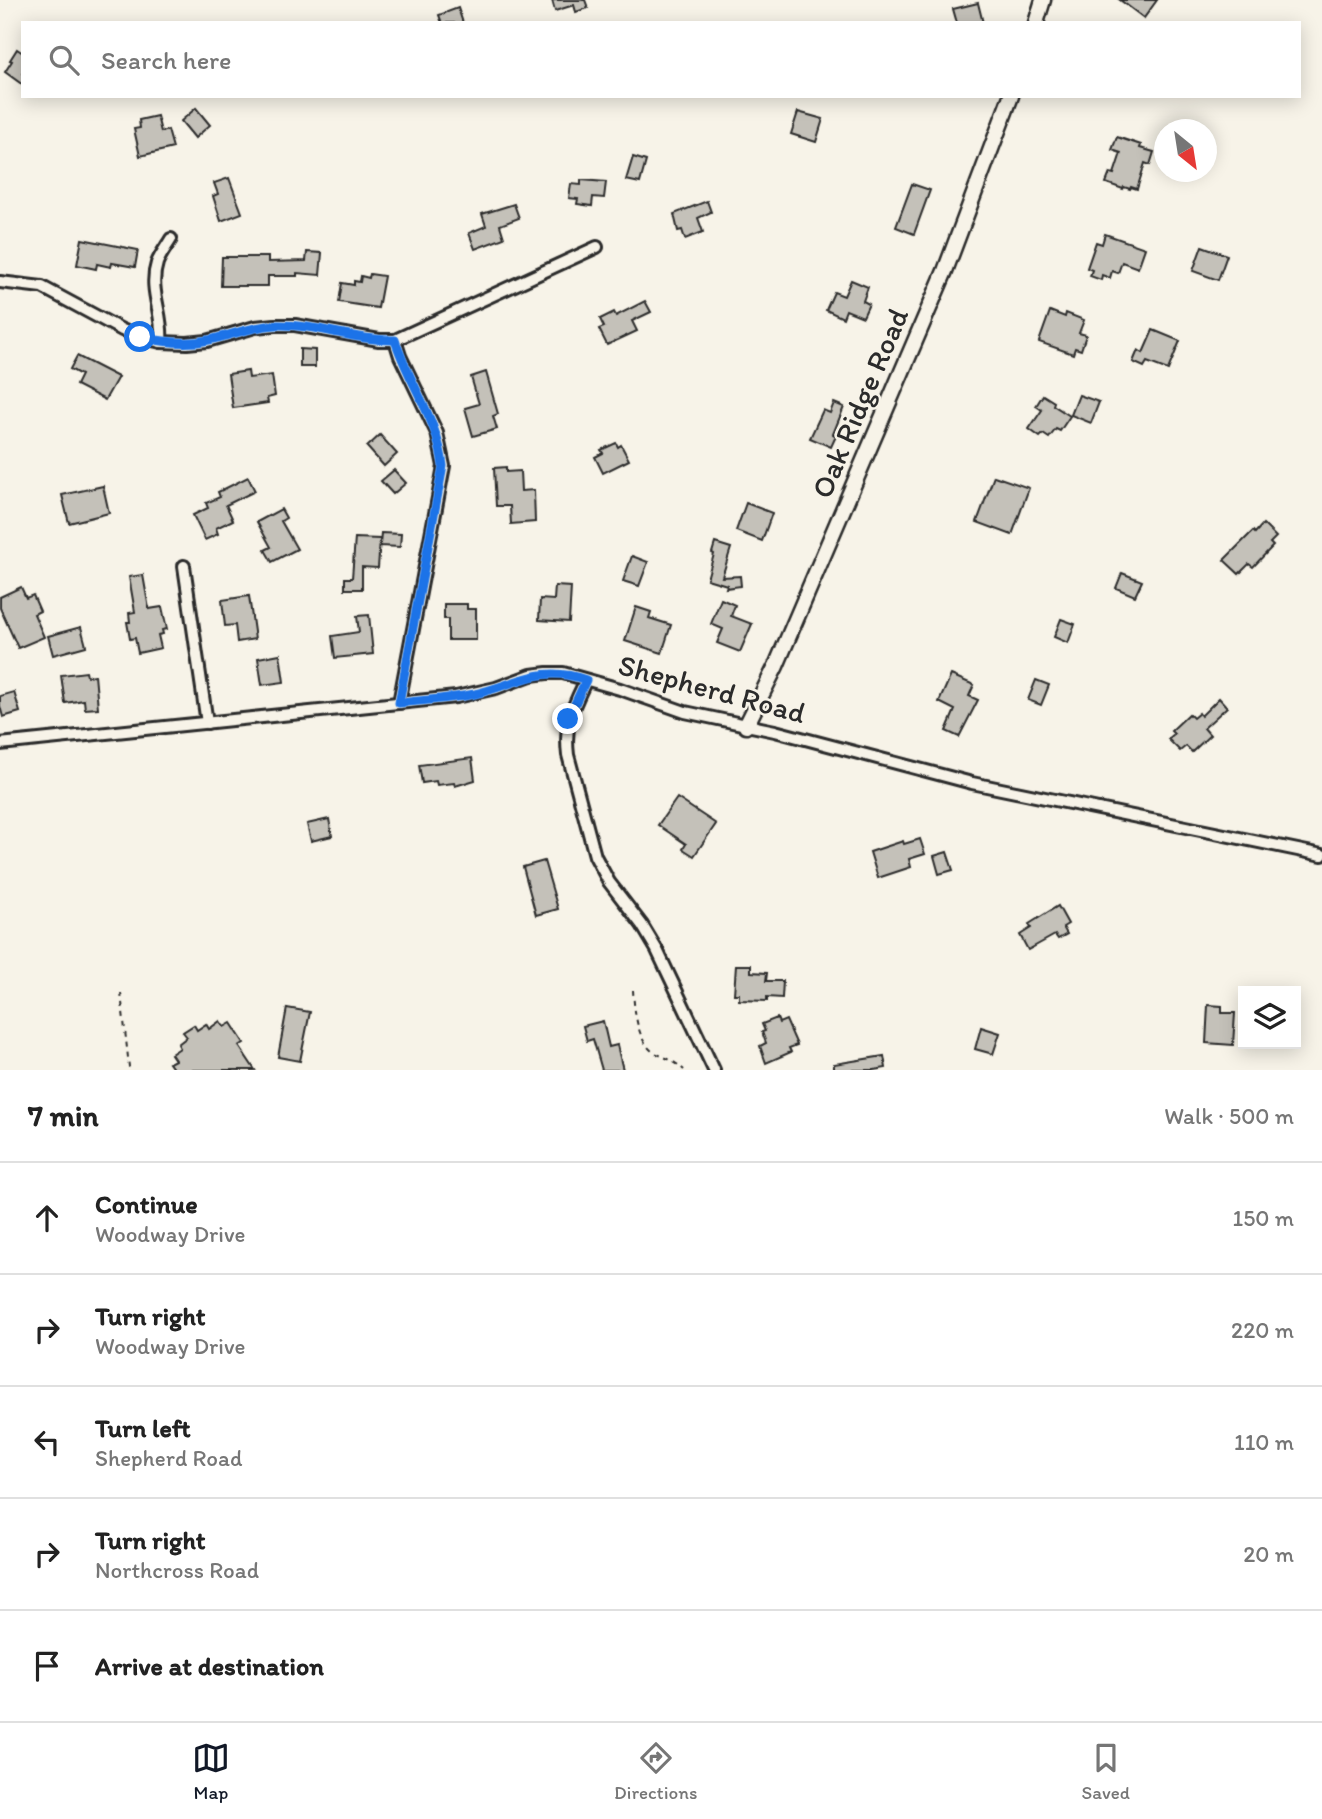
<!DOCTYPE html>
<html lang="en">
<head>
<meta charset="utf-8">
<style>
  body { margin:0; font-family:Itim,sans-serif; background:#f6f6f6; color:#222 }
  .controls { position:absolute; right:21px; bottom:21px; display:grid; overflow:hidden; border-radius:0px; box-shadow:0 4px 18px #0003 }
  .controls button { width:63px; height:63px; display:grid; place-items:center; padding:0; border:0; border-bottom:2px solid #e0e0e0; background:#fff; color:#222; font:35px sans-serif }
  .compass { position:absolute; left:1154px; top:119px; width:63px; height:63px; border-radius:50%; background:#fff; box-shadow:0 4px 18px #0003; rotate:150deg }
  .stop { position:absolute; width:21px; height:21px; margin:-16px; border:5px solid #1a73e8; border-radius:50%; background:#fff }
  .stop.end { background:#1a73e8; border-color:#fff; box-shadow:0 2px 7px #0008 }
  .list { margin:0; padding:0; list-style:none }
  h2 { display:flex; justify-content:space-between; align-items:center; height:91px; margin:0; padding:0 28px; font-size:30px }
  h2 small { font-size:23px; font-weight:400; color:#767676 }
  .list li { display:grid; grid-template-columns:46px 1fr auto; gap:21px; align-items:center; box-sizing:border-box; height:112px; padding:0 28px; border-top:2px solid #e0e0e0 }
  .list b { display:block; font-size:26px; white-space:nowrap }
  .list p { margin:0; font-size:23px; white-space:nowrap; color:#767676 }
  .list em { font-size:23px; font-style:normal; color:#767676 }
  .icon { flex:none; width:38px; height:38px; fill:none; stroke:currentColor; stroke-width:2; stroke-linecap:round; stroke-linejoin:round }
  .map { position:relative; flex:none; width:1322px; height:1070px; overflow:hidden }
  .search { position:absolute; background:#fff; box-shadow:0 4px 18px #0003; left:21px; right:21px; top:21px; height:77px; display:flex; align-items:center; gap:18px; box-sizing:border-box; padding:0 24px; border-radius:0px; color:#767676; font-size:26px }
  .sheet { height:651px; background:#fff }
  nav { display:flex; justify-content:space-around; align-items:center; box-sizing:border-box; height:98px; border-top:2px solid #e0e0e0; background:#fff; font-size:19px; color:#767676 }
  nav a { display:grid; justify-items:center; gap:4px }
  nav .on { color:#111827 }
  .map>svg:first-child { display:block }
  .building { fill:#c4c1b9; stroke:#2b2b2b; stroke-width:2 }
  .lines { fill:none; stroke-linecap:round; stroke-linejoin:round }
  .minor-casing { stroke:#2b2b2b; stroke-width:16 }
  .tertiary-casing { stroke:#2b2b2b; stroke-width:19 }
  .path { stroke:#2b2b2b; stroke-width:2; stroke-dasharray:5 5; stroke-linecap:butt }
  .minor { stroke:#f7f3e8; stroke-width:10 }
  .tertiary { stroke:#f7f3e8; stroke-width:14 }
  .route { stroke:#1a73e8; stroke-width:9 }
  .labels { text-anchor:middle; stroke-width:5; stroke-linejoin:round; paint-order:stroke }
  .street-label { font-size:30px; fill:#2b2b2b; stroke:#f7f3e8 }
</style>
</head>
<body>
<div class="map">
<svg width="1322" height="1070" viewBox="0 0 1322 1070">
  <rect width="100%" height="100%" fill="#f7f3e8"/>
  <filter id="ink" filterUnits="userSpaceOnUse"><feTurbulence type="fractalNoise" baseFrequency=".0143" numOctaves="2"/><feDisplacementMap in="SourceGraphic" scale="14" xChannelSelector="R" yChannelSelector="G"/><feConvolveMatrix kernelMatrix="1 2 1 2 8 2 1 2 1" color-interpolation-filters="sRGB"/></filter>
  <g filter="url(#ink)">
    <!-- building -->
    <g class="building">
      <path d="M552,0H585L588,8L576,12L574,5L555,11Z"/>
      <path d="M1120,0H1157L1144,18Z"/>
      <path d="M978,3L983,23H957L953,9Z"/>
      <path d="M458,8L463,23H442L439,15Z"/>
      <path d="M17,49L23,53V85L5,72L12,61L10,60Z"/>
      <path d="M196,108L210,125L195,138L181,121Z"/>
      <path d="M798,112L823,119L816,142L791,134Z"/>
      <path d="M157,116L161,132L168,130L173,148L140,156L134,129L140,128L139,120Z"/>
      <path d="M1117,137L1141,145L1140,148L1154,152L1150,165L1145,163L1137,189L1131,187L1130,189L1124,187L1123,189L1106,183L1110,173L1114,174L1121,153L1112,150Z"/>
      <path d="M633,157L646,161L640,183L626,180Z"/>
      <path d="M229,178L242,213L221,221L213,196L218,194L214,183Z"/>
      <path d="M581,180L606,182L604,198L593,197L592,206L577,204L578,199L569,198L571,184L581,185Z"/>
      <path d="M912,184L930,190L914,234L896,227Z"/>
      <path d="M707,201L711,212L698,218L703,232L685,239L682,230L678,231L674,214Z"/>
      <path d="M514,204L519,218L500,225L504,238L475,249L469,233L486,226L482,214Z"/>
      <path d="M1105,234L1145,248L1138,268L1122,262L1118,273L1112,271L1110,278L1102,275L1101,280L1090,276L1092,270L1087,268L1096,242L1102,244Z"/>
      <path d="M82,239L138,250L135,267L112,263L111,267L97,264L96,269L77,265Z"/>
      <path d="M1202,246L1227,255L1218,280L1193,271Z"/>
      <path d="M307,252L322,253L320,275L297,273V276H268V286H221L222,257H268V262L306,261Z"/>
      <path d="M370,274L384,276L378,308L339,302L342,283L354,285V281L360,282L361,276L369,278Z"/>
      <path d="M851,280L868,287L863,301L869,304L863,317L846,310L843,318L826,310L834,292L844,296Z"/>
      <path d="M645,301L651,312L632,321L637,331L607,345L599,329L604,327L600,319L614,312L616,316Z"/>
      <path d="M1050,311L1065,317L1066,313L1084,320L1079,333L1086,335L1081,350L1075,348L1073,354L1039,342Z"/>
      <path d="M1153,330L1180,341L1168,370L1147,362L1144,367L1133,362L1138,350L1143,353Z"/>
      <path d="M300,349L315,350V367H300Z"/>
      <path d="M77,356L118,377L105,400L76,385L81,375L70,369Z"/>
      <path d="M248,371L249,378L272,375L275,396L267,398L268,403L233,408L228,374Z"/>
      <path d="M486,372L498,414L493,416L497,429L473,436L465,408L479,404L471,377Z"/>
      <path d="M1043,395L1054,402L1053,405L1070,416L1060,431L1056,429L1049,438L1043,434L1040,437L1029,429L1042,410L1036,406Z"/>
      <path d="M1079,395L1099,402L1091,423L1071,415Z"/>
      <path d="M834,403L844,407L833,434L836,436L831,447L810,438L823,410L830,413Z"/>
      <path d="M380,435L397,454L384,466L367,447Z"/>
      <path d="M616,443L618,447L621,445L629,460L603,473L595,457L603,453L601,450Z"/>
      <path d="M506,467V472L520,471L521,491L534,490L535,522L511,524L510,506H496L494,468Z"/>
      <path d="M394,470L406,483L393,494L381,481Z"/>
      <path d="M994,476L1029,488L1012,535L977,522Z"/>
      <path d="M248,477L255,491L226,505L233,520L216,528L218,534L205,540L193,515L208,508L206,503L220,497L218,492Z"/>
      <path d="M103,486L109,513L69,523L62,495Z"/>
      <path d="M746,503L772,513L762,541L736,531Z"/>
      <path d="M281,509L286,518L281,521L297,549L272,562L265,550L271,547L257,522Z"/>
      <path d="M1263,524L1276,537L1270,543L1273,546L1253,567L1249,564L1239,574L1224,560L1253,531L1255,533Z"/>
      <path d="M381,533L401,534L400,547L380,546Z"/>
      <path d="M355,538L380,539L378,568L362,567V589H345V578H352Z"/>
      <path d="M715,543L731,548L722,577L740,576L741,586L726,588L727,585L707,579L714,554L712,553Z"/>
      <path d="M632,556L648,562L639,586L623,581Z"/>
      <path d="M1122,573L1142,581L1135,596L1116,588Z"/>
      <path d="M143,575L149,609L162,607L167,629L162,630L163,634L158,635L161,648L138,653L135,638L130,639L127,622H130L129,613L135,612L129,577Z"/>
      <path d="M555,586L571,587L569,622L539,620L540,599L554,600Z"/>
      <path d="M21,587L26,598L33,595L40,611L34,614L44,637L18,648L0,608V597Z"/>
      <path d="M249,596L255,639L237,642L235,625L225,626L222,600Z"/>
      <path d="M721,599L735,605L731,616L752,624L740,652L717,643L723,629L711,624Z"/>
      <path d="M444,604H467V609H476V640H448V619H444Z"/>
      <path d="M636,607L651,612L649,618L671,625L662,653L625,641Z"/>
      <path d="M369,615L373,654L335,658L332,636L359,632L357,616Z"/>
      <path d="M1061,619L1075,624L1068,643L1054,637Z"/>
      <path d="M81,627L86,646L53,655L48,636Z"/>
      <path d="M280,654L284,682L262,685L258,658Z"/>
      <path d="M86,672L87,676L95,675L98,708L85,709L84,700L65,703L61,675Z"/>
      <path d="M951,675L974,685L969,696L978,700L959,737L946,731L955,710L939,702Z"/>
      <path d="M1036,680L1049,685L1041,705L1028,700Z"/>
      <path d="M14,692L20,712L3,717L0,706V696Z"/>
      <path d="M1219,698L1227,707L1204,728L1210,735L1192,752L1186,746L1180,751L1168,739L1174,734L1171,731L1189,714L1193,718L1199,713L1201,716Z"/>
      <path d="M472,758L475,780L455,786L454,783L437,785L436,781L422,783L419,765Z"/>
      <path d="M677,798L716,824L694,856L683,849L686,844L658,825Z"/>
      <path d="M329,819L332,836L311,841L307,824Z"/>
      <path d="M920,839L925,854L909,859L911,867L878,878L870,852L903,841L904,844Z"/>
      <path d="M947,852L953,870L939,874L934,856Z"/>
      <path d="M544,861L558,909L536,915L523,867Z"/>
      <path d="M1058,906L1068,924L1063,927L1067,934L1058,939L1055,935L1028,950L1020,935L1031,928L1029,924Z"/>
      <path d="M736,965H751V972L767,973L766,981H783L782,998L767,997V1001L739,1000V994H734Z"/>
      <path d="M1208,1005L1222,1006V1013H1235L1233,1045L1206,1043Z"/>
      <path d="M287,1008L310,1012L300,1061L278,1057Z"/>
      <path d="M777,1018L779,1023L786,1020L797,1045L789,1048L791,1052L766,1063L760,1046L766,1043L762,1032L765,1031L762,1024Z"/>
      <path d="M220,1021L224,1027L231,1023L244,1043L239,1046L255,1070H174L169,1063L175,1060L171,1054L180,1048L178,1044L187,1037L183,1032L194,1025L197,1030L206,1024L209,1029Z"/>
      <path d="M603,1021L609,1047L617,1045L623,1070H602L593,1039L587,1041L583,1026Z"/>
      <path d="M981,1027L1000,1033L993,1054L975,1049Z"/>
      <path d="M884,1056L886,1068L874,1070H834V1064Z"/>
    </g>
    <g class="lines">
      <defs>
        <g id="minor">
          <path d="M0,282L42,287L122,330L140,337L161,342L187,343L207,341L255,327L275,325H295L379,340H395L597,247"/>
          <path d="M395,340L400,356L437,433L444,466L399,703"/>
          <path d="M161,342C164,314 148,291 157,263C160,255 167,246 171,239"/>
          <path d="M184,566L207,723"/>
          <path d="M586,680C573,707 564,723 568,755L595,856L609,882L642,925L657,950L714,1070"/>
          <path d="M0,744L456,697L496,688L531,675L547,673H563L620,689L685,712L775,731L972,783L1322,855"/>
        </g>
        <g id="tertiary">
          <path d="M1036,23L1043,0"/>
          <path d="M746,726L776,666L945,271L1011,96"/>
        </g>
      </defs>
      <!-- minor casing -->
      <use href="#minor" class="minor-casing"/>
      <!-- tertiary casing -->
      <use href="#tertiary" class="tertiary-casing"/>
      <!-- path -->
      <g class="path">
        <path d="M633,990C634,1008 637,1043 655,1053C666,1058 675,1061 684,1070"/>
        <path d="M121,993L129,1067L132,1070"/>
      </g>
      <!-- minor -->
      <use href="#minor" class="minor"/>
      <!-- tertiary -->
      <use href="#tertiary" class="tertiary"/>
    </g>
  </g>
  <g class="lines" filter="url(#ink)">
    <!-- route -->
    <path class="route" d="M140,337C163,342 186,345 209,340C233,335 252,326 277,325C317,324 355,341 395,340C409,383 438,420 443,466L399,703C425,700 450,699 475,694C518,684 541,664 586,680L568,719"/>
  </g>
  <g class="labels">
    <!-- street labels -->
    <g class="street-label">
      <text transform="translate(860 403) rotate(-67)" y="10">Oak Ridge Road</text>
      <text transform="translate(712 689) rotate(15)" y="10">Shepherd Road</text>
    </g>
  </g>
</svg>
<div class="controls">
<button><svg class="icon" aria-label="layers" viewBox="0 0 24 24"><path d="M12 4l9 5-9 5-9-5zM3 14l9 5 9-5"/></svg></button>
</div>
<svg class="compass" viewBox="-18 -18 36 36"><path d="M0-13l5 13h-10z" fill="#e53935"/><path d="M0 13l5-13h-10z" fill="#767676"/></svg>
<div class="stop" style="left:140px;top:337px"></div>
<div class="stop end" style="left:568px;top:719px"></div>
<div class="search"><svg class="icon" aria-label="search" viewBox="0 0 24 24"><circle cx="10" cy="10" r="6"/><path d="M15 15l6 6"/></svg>Search here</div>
</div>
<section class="sheet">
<h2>7 min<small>Walk · 500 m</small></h2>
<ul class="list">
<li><svg class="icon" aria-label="ahead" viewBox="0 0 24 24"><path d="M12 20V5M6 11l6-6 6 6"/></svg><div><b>Continue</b><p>Woodway Drive</p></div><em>150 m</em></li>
<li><svg class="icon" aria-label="right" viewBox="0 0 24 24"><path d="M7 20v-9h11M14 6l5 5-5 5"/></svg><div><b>Turn right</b><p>Woodway Drive</p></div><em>220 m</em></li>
<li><svg class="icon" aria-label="left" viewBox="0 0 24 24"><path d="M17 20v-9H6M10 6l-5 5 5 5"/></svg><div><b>Turn left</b><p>Shepherd Road</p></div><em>110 m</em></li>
<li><svg class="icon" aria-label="right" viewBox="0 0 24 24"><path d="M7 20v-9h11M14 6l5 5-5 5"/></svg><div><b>Turn right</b><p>Northcross Road</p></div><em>20 m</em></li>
<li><svg class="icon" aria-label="arrive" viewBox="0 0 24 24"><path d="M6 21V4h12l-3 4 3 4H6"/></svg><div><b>Arrive at destination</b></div></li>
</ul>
</section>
<nav>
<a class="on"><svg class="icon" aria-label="map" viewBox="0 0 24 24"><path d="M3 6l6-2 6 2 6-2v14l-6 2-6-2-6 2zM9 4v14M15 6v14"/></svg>Map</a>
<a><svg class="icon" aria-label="directions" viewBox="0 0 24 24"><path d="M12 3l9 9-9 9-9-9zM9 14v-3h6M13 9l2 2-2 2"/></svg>Directions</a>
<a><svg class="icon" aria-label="saved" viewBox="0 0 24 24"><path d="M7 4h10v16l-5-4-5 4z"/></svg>Saved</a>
</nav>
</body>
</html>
